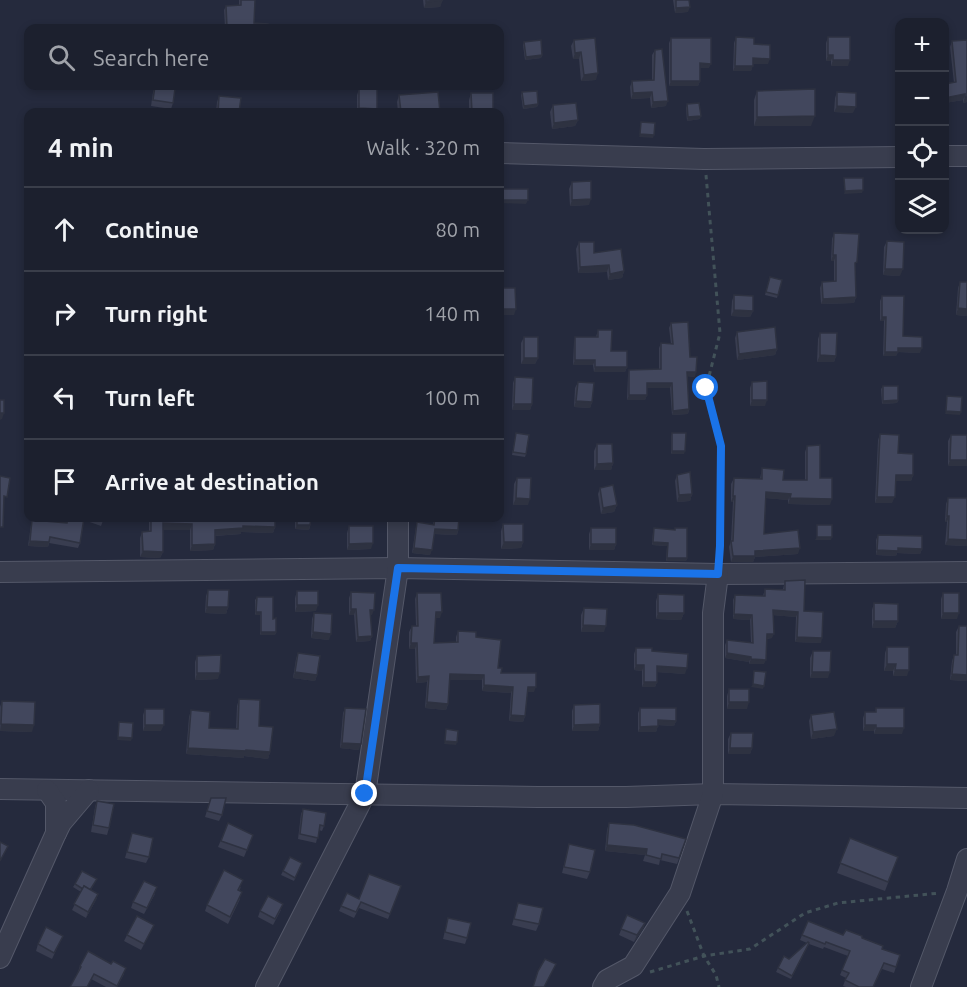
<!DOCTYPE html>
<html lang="en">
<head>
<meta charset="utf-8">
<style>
  body { margin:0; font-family:Ubuntu,sans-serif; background:#252836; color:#f1f3f6 }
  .controls { position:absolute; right:18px; top:18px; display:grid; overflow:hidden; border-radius:12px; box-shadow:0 3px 9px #0003 }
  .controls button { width:54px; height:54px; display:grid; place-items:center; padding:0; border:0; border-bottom:2px solid #3a3e4a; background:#1c202e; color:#f1f3f6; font:30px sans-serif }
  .stop { position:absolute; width:18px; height:18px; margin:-14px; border:4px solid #1a73e8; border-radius:50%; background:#fff }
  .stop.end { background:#1a73e8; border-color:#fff; box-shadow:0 2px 6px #0008 }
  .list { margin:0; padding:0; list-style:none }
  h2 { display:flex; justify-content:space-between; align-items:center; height:78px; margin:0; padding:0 24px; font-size:26px }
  h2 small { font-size:20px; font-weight:400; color:#a0a3aa }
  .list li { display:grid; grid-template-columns:39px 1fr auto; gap:18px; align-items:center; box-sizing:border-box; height:84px; padding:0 24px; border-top:2px solid #3a3e4a }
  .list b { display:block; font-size:22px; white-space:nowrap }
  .list em { font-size:20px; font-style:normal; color:#a0a3aa }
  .icon { flex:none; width:33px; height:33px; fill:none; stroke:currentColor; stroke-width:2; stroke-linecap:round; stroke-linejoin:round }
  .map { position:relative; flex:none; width:967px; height:987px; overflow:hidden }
  .search { position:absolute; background:#1c202e; box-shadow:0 3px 9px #0003; left:24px; top:24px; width:480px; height:66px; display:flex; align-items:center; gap:15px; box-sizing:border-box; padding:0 21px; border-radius:12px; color:#a0a3aa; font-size:22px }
  .panel { position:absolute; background:#1c202e; box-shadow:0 3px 9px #0003; left:24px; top:108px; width:480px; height:414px; border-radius:12px }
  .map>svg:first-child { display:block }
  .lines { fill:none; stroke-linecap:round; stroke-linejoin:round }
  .minor-casing { stroke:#545869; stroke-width:22 }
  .path { stroke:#425259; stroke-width:3; stroke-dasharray:4.5 4.5; stroke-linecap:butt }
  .minor { stroke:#393d4e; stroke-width:20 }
  .wall { fill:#393d50 }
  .shaded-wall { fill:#2e3241 }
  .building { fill:#42475d; stroke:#2e3241; stroke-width:1.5 }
  .route { stroke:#1a73e8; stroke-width:8 }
</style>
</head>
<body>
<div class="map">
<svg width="967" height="987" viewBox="0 0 967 987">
  <rect width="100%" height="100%" fill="#252a3d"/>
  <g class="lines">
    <defs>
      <g id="minor">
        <path d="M500,153L704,159L900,157"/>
        <path d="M944,156H967"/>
        <path d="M0,572L398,568L718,574L967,572"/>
        <path d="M0,789L538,797H626L713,794L967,798"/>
        <path d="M56,833L61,823L89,790"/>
        <path d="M0,958L56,833V803L47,790"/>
        <path d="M266,987L365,794L398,568V518"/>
        <path d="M603,987L607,980L633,966L680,893L713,794V613L718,574"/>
        <path d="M921,987L957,891L967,859"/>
      </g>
    </defs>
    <!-- minor casing -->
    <use href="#minor" class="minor-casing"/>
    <!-- path -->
    <g class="path">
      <path d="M706,175L720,333L706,388L721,446L719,557"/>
      <path d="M687,911L704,956L716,975L719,987"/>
      <path d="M650,972L704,956L750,949L805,913L838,903L940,893"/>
    </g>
    <!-- minor -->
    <use href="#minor" class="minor"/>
  </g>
  <!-- wall -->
  <g class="wall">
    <path d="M239,0H255L254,23L268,28H225L224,10L226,6L239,5Z"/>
    <path d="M423,0H442L440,7L424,8Z"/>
    <path d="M673,0H689L688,12L675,13Z"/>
    <path d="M736,37L754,44L768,64H753L751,71H733L734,43Z"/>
    <path d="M828,37L848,66H831V61H826V43Z"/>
    <path d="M671,38L709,68H700V81L698,86H669V43Z"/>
    <path d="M574,40L596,80L581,81L579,59H573L571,46Z"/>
    <path d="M952,41L967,102L963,103V100L945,103V84L954,83L950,47Z"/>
    <path d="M524,42L542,55L541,58L525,60L523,45Z"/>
    <path d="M655,50L666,106L651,108L650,98L631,99L630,87L632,81L652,80V55Z"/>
    <path d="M155,86L173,103L171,109L151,106L153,92Z"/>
    <path d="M359,89L375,112H357V95Z"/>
    <path d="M757,91L811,126H754V100Z"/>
    <path d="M522,92L538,104L537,107L523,109L521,95Z"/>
    <path d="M837,92L853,113L834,112L835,98Z"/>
    <path d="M471,93L493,111V112H469V100Z"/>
    <path d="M399,95L440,112H398L397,102Z"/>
    <path d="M219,96L239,112H216L217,102Z"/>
    <path d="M687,104L700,119L687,121L686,108Z"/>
    <path d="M553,105L578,120L575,126L552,129L550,112Z"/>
    <path d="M572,182L589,205L570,206L569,189Z"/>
    <path d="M834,233L855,268L856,297L854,303L821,304L820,288L822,282L834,281V261H831L832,239Z"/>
    <path d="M887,241L900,276L883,275L884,247Z"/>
    <path d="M579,242L624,271L622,278L608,280L607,272L578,273L576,249Z"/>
    <path d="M770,277L782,280L777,298L765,295Z"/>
    <path d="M960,282L967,316L956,315L958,288Z"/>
    <path d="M734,295L753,311L750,317L731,316L732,301Z"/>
    <path d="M882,296L903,336L920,353L898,352L896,356H883L884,321H880V301Z"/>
    <path d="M671,323L690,357L695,377L687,376L689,409L688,414L672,415L670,388H647V395L645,400H627L628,375L629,370L659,369V348L661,343L671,344L669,328Z"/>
    <path d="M598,330L611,351L627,367L625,372H594L593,365H573L574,342L575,337H596Z"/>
    <path d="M737,332L777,349L775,355L737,360L735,338Z"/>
    <path d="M820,333L836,356L834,362H817L818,339Z"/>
    <path d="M524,337L538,358L535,364H521V343Z"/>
    <path d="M515,377L532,404L530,410H512L513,383Z"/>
    <path d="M578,382L592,402L590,408L574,407L575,388Z"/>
    <path d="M752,382L765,406H750V388Z"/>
    <path d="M883,386L898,400L897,403L882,404L881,389Z"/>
    <path d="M516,433L526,454L525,457L512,455Z"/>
    <path d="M672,433L684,454H671V436Z"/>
    <path d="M880,434L898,453L913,475L911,481H895L892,503H875L878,440Z"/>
    <path d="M951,435H967L948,466V441Z"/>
    <path d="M597,444L613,463L611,470H594V451Z"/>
    <path d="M807,446L830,505L788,504V500L766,498L764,534L798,554L755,557L753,562H731L729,547L731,541L733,502H731V484L734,478L760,479L762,468L783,480H805V452Z"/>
    <path d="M677,475L692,494L690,501L677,502L675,481Z"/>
    <path d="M517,478L528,505H513L514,484Z"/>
    <path d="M600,488L617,505L614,512L601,514L598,494Z"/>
    <path d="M948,498L967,546L945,545L947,522H945L946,504Z"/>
    <path d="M68,518H104L101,526L84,520L80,543L78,548L49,543L48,547L28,546L31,525L32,520L66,523Z"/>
    <path d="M149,518H275V527L273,533L241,532V534L215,536V544L213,550L190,551V530H163V552L160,558L140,557V538L142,532L149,531Z"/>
    <path d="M295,518H335L333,522H311L309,530L295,529Z"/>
    <path d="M434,518H459L458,530L457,535L434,534L430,555L412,553L416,527L417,522L433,525Z"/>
    <path d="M503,524L523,542L521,548L501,549V531Z"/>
    <path d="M349,526L371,549L347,550V533Z"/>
    <path d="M591,528L616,544L614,550H589V534Z"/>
    <path d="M654,528L687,558L686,561H666L667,546L652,545L653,531Z"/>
    <path d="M878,535L922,549L920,554L897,553L896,556L876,555V540Z"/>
    <path d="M785,581L804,611L821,643L795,642L796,617L773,615L772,638L766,639L764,664H749V662L725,658V645L727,640L751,643L750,620L733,619V600L735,595L763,596L765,589H783Z"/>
    <path d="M208,590L228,607L226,614L205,613L206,596Z"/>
    <path d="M297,591L316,611L295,612V598Z"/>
    <path d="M351,592L372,615H370L372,636L370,641L356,642L354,615H349V598Z"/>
    <path d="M417,593L440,618H435L434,643L456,642V637L458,631L476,637L501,673L534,692H527L525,716L523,722L509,721L511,693L482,691V680H450L448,704L446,710L425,708L427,682L416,683L415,649H409V632L412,626H416L415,599Z"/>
    <path d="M943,593L957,619H941V599Z"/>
    <path d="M658,594L684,613L681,620L656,619V601Z"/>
    <path d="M257,597L276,632L275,635H260V615H255V600Z"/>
    <path d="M874,603L898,621L895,628H872V610Z"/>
    <path d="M584,608L604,632H581V615Z"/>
    <path d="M314,613L329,640L311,638L312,619Z"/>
    <path d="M959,626L967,681L950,680L952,661L954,655H956V632Z"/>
    <path d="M887,647L907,676H893V671H884L885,653Z"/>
    <path d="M636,648L652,651L685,674L657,672V682L655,687H642V671L634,670V654Z"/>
    <path d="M813,651L828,678H810V658Z"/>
    <path d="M298,653L317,675L315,681L293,678L296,659Z"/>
    <path d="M197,656L218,679L195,680V662Z"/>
    <path d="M729,689L747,709H727V696Z"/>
    <path d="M239,699L259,726L270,752L268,759L244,756V758L186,754L189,717L191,710L209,728L236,729L237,706Z"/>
    <path d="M2,701L32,732L0,731V707Z"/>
    <path d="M574,705L600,724L598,731H572V711Z"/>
    <path d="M345,708L359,750L340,748L343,713Z"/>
    <path d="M640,708L676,721L674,726L658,725L656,732H638V713Z"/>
    <path d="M876,708L902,734H874V731H863V718L865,712H875Z"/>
    <path d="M145,709L161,731H143V715Z"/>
    <path d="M811,715L834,736L811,739L809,721Z"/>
    <path d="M731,733L752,748L750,754H728V739Z"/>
    <path d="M211,798L222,815L219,821L205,817Z"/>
    <path d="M97,801L109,828L107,835L91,832L95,807Z"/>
    <path d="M303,809L324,826L322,831L319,830L316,843L298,839L301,814Z"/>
    <path d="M228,823L253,835L244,857L218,847Z"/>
    <path d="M609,823L686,839L677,864L660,860L659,865L643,861L645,855L605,851L607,830Z"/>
    <path d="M132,833L149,857L146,863L125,858Z"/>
    <path d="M850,838L898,857L885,891L837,873Z"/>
    <path d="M569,844L590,872L587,879L562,873Z"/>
    <path d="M302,863L294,881L281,875L283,871Z"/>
    <path d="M95,882L91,890L98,894L96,900L86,918L72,910L81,892L73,887L75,884Z"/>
    <path d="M401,886L388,919L359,908L354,918L339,911L347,893L359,899Z"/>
    <path d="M241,887L239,891L240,899L228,924L205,911L207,905Z"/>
    <path d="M155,894L144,914L131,908L133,902Z"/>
    <path d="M518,903L539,924L536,931L512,925Z"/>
    <path d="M281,910L273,925L258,917L260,911Z"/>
    <path d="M627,915L645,923L643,929L634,942L619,935Z"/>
    <path d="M448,918L467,938L465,944L443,939Z"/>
    <path d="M808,921L843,935L862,938L882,949L900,955L894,973L882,969L873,987H846L843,986L846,978L840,975L848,956L824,947L823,949L809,944L791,979L776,972L778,968L807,943L800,940Z"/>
    <path d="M154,925L141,950L124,941L127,935Z"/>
    <path d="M60,942L52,959L36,951L38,944Z"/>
    <path d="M80,966L124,974L117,987H106L78,972Z"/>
  </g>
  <!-- shaded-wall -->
  <g class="shaded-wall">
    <path d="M443,0L440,7L424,8L426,2Z"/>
    <path d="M690,7L688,12L675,13L676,8Z"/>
    <path d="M251,26L250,28H226L227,27Z"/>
    <path d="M581,52L579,59H573L575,53Z"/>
    <path d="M542,55L541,58L525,60L526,57Z"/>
    <path d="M828,55H833L831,61H826Z"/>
    <path d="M753,58L770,59L768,64H751Z"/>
    <path d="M833,60H850L848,66H831Z"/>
    <path d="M700,63L711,64L709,68H699Z"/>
    <path d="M735,66H753L751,71H733Z"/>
    <path d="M598,73L596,80L581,81L584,75Z"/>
    <path d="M671,81H700L698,86H669Z"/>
    <path d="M652,92L650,98L631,99L633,93Z"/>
    <path d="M965,94L963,100L945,103V98Z"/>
    <path d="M965,97H967V102L963,103Z"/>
    <path d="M668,101L666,106L651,108L653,102Z"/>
    <path d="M538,104L537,107L523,109L524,106Z"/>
    <path d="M837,106L856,107L853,113L834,112Z"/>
    <path d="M359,108L377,109L375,112H357Z"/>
    <path d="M701,116L700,119L687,121L688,117Z"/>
    <path d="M815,116L811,126H754L757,117Z"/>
    <path d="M578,120L575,126L552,129L554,123Z"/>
    <path d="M640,134L654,135L653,138L639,137Z"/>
    <path d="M863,190L862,193L844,194L845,191Z"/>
    <path d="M591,199L589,205L570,206L572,200Z"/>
    <path d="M500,200H528L526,204L500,203Z"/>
    <path d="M833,255H836L834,261H831Z"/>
    <path d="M609,265L607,272L578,273L580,267Z"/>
    <path d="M885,269H903L900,276L883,275Z"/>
    <path d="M624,271L622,278L608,280L610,274Z"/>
    <path d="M856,297L854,303L821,304L823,299Z"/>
    <path d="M958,308L967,309V316L956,315Z"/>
    <path d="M501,309H516L514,315H500Z"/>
    <path d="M734,310L753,311L750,317L731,316Z"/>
    <path d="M882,317H886L884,321H880Z"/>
    <path d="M898,348H922L920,353L898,352L896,356H883L885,352Z"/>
    <path d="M777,349L775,355L737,360L739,354Z"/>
    <path d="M820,355L836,356L834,362H817Z"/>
    <path d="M524,358H538L535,364H521Z"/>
    <path d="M575,360H595L593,365H573Z"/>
    <path d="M595,367H627L625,372H594Z"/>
    <path d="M687,372H696L695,377L685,376Z"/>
    <path d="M647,383H672L670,388H646Z"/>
    <path d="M629,395H647L645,400H627Z"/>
    <path d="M752,400H767L765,406H750Z"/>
    <path d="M898,400L897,403L882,404L883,401Z"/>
    <path d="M576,401L592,402L590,408L574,407Z"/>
    <path d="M514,404H532L530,410H512Z"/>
    <path d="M689,409L688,414L672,415L673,411Z"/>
    <path d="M946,411L961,412L960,415L945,414Z"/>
    <path d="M0,413H4L2,419L0,420Z"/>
    <path d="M672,451H685L684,454H671Z"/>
    <path d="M950,460H967V466H948Z"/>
    <path d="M613,463L611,470H594L597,464Z"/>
    <path d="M896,475H913L911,481H894Z"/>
    <path d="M766,492L791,494L788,500L764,498Z"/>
    <path d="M692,494L690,501L677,502L679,495Z"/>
    <path d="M733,496H735L733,502H731Z"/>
    <path d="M877,497H895L892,503H875Z"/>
    <path d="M516,498L530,499L528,505H513Z"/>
    <path d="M790,498L832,499L830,505L788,504Z"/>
    <path d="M617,505L614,512L601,514L603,508Z"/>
    <path d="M947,516H949L947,522H945Z"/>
    <path d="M311,518H335L333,522H309Z"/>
    <path d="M163,523L192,524L190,530H160Z"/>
    <path d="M297,525H310L309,530L295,529Z"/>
    <path d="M243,526L275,527L273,533L241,532V534L212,536L215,530Z"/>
    <path d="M435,529L458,530L457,535L433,534Z"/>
    <path d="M817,537H832L831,540H815Z"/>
    <path d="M948,539L967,540V546L945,545Z"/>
    <path d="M30,541L49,542L48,547L28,546Z"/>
    <path d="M504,542H523L521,548L501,549Z"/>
    <path d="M653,542L668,543L667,546L652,545Z"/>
    <path d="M373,543L371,549L347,550L349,544Z"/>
    <path d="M215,544L213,550L190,551L192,545Z"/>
    <path d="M591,544H616L614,550H589Z"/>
    <path d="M414,548L432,550L430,555L412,553Z"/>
    <path d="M800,548L798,554L755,557L753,562H731L733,556L755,551Z"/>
    <path d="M898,548L922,549L920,554L897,553L896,556L876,555L877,550Z"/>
    <path d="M143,551L163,552L160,558L140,557Z"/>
    <path d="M667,558H687L686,561H666Z"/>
    <path d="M297,605H318L316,611L295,612Z"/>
    <path d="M207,607H228L226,614L205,613Z"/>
    <path d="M351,609H356L354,615H349Z"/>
    <path d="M370,610H374L372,615H368Z"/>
    <path d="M773,610L798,612L796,617L771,615Z"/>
    <path d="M256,612H261L260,615H255Z"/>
    <path d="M436,612H442L440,618H433Z"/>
    <path d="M658,613H684L681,620L656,619Z"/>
    <path d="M943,613H959L957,619H941Z"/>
    <path d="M734,614L752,615L750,620L733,619Z"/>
    <path d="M874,621H898L895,628H872Z"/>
    <path d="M583,625L606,626L604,632H581Z"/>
    <path d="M261,632H276L275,635H260Z"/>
    <path d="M313,632L331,634L329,640L311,638Z"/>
    <path d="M767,634H774L772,638L765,639Z"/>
    <path d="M372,636L370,641L356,642L358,637Z"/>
    <path d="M797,637L822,638L821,643L795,642Z"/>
    <path d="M411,643H417L415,649H409Z"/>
    <path d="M727,653L751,657L749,662L725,658Z"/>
    <path d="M751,659L766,660L764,664H749Z"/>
    <path d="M887,664H896L893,671H884Z"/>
    <path d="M636,665H644L642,671L634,670Z"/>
    <path d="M657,666L687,668L685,674L655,672Z"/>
    <path d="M895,670H909L907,676H893Z"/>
    <path d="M295,672L317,675L315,681L293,678Z"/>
    <path d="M812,672H830L828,678H810Z"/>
    <path d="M197,673H220L218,679L195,680Z"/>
    <path d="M450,674L484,675L482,680H448Z"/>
    <path d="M952,674L967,675V681L950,680Z"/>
    <path d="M429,676L427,682L416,683L418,677Z"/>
    <path d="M644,682H657L655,687H642Z"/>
    <path d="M753,684L764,686L763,689L751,687Z"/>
    <path d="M484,685L513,687L511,693L482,691Z"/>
    <path d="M528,687H536L534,692H526Z"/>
    <path d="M427,702L448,704L446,710L425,708Z"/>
    <path d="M729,702H749L747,709H727Z"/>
    <path d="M511,715L525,716L523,722L509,721Z"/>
    <path d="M658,720L676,721L674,726L656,725Z"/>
    <path d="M1,724L34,725L32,732L0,731Z"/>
    <path d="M600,724L598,731H572L574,725Z"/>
    <path d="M145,725H164L161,731H143Z"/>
    <path d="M865,725H876L874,731H863Z"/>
    <path d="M658,726L656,732H638L640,727Z"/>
    <path d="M876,728H904L902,734H874Z"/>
    <path d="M837,729L834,736L811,739L813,732Z"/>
    <path d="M118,737L132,738L131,741L117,740Z"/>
    <path d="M445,741L457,742L456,745L444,744Z"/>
    <path d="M342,743L361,744L359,750L340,748Z"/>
    <path d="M188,748L246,750L270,752L268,759L244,756V758L186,754Z"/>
    <path d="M730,748H752L750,754H728Z"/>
    <path d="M607,845L647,849L645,855L605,851Z"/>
    <path d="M98,894L96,900L86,918L88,912Z"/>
    <path d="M645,923L643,929L634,942L637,935Z"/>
  </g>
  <!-- building -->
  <g class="building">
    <path d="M241,0H255L254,23L268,24V28H251V26L227,27L226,6L241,5Z"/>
    <path d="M426,0H443L426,2Z"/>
    <path d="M676,0H689L690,7L676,8Z"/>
    <path d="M736,37L754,38V44L770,45V59L753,58V66H735Z"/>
    <path d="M828,37H850V60H833V55H828Z"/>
    <path d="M595,38L598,73L584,75L581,52L575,53L574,40Z"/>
    <path d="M671,38H711V64L700,63V81H671Z"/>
    <path d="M541,40L542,55L526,57L524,42Z"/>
    <path d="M967,40V97H965V94L945,98V84L956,82L952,41Z"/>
    <path d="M662,49L668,101L653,102L652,92L633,93L632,81L654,80L655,50Z"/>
    <path d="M155,86L175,89L173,103L153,100Z"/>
    <path d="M359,89H377V109L359,108Z"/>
    <path d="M815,89V116L757,117V91Z"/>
    <path d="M537,91L538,104L524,106L522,92Z"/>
    <path d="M438,92L440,112H401L399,95Z"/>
    <path d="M837,92L856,93V107L837,106Z"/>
    <path d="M471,93H493V111L472,112Z"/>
    <path d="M219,96L241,98L239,112H218Z"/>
    <path d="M576,103L578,120L554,123L553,105Z"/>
    <path d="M699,103L701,116L688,117L687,104Z"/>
    <path d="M641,122L655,123L654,135L640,134Z"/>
    <path d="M844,178H863V190L845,191Z"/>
    <path d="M591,181V199L572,200V182Z"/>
    <rect x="500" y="189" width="28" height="11"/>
    <path d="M834,233L859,234L857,262L855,263L856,297L823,299L822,282L836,281V255H833Z"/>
    <path d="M887,241L904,242L903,269H885Z"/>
    <path d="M579,242H594V253L621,249L624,271L610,274L609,265L580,267Z"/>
    <path d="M770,277L782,280L778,295L766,292Z"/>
    <path d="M960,282H967V309L958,308Z"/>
    <path d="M500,288H515L516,309H501Z"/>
    <path d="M734,295L753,296V311L734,310Z"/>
    <path d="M882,296H904L903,336L922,337V348H898V352H885L886,317H882Z"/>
    <path d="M688,322L690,357H697L696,372H687L689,409L673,411L672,383H647V395H629V370L661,369V343L673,344L671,323Z"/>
    <path d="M775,327L777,349L739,354L737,332Z"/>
    <path d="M598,330H612L611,351H627V367H595V360H575V337H598Z"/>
    <path d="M820,333H837L836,356L820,355Z"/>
    <rect x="524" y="337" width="14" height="21"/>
    <path d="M515,377L533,378L532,404H514Z"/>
    <path d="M767,381V400H752V382Z"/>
    <path d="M578,382L594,383L592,402L576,401Z"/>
    <path d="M883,386H898V400L883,401Z"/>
    <path d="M947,396L962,397L961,412L946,411Z"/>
    <rect x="0" y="400" width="4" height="13"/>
    <path d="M516,433L529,435L526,454L513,452Z"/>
    <path d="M672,433H686L685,451H672Z"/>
    <path d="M880,434L899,435L898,453L913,454V475H896L895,497H877Z"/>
    <path d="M951,435H967V460H950Z"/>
    <path d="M597,444H612L613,463L597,464Z"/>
    <path d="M820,445V478H832V499L790,498L791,494L766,492L764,534L798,530L800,548L755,551V556H733L731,541H733L735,496H733L734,478L762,479V468L784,470L783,480H807V446Z"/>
    <path d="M690,472L692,494L679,495L677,475Z"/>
    <path d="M0,476L10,478L7,497L4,496L3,527H0Z"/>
    <path d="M517,478H531L530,499L516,498Z"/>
    <path d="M613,485L617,505L603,508L600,488Z"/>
    <path d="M948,498H967V540L948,539L949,516H947Z"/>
    <path d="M68,518H84L80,543L50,537L49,542L30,541L32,520L67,523Z"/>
    <path d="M151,518H275V527L243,526V528L215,530V544L192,545V524L163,523V552L143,551L142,532L151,531Z"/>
    <path d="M297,518H311L310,525H297Z"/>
    <path d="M435,518H459L458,530L435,529L432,550L414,548L417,522L434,525Z"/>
    <path d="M503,524H523V542H504Z"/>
    <rect x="817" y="525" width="15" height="12"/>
    <path d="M349,526H373V543L349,544Z"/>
    <rect x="591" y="528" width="25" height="16"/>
    <path d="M654,528L675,530V528H687V558H667L668,543L653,542Z"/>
    <path d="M878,535L922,536V549L898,548V551L877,550Z"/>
    <path d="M805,580L804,611L823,612L822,638L797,637L798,612L773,610L774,634H767L766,660L751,659V657L727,653V640L753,643L752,615L734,614L735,595L765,596V589L785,590V581Z"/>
    <path d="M208,590H229L228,607H207Z"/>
    <rect x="297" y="591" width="21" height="14"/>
    <path d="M351,592L375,593L374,610H370L372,636L358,637L356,609H351Z"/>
    <path d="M417,593H441L442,612H436L434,643L458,642V631L476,632V637L501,640L498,668H502L501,673H536V687H528L525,716L511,715L513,687L484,685V675L450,674L448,704L427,702L429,676L418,677L417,643H411L412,626H418Z"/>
    <rect x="943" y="593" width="16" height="20"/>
    <path d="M658,594L684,595V613H658Z"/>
    <path d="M257,597H273V619L276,618V632H261V612H256Z"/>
    <path d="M874,603L898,604V621H874Z"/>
    <path d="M584,608L607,609L606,626L583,625Z"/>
    <path d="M314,613L332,614L331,634L313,632Z"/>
    <path d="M959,626H967V675L952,674L954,655H958Z"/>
    <path d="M887,647H909V670H895L896,664H887Z"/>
    <path d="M636,648H652V651L688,654L687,668L657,666V682H644V665H636Z"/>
    <path d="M813,651H831L830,672H812Z"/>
    <path d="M298,653L320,656L317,675L295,672Z"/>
    <path d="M221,655L220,673H197V656Z"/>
    <path d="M754,671L766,672L764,686L753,684Z"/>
    <rect x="729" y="689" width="20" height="13"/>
    <path d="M239,699L260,700L259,726L273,727L270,752L246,750V751L188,748L191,710L210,712L209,728L238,729Z"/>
    <path d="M2,701L35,702L34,725L1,724Z"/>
    <path d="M600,704V724L574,725V705Z"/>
    <path d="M345,708L366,709L361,744L342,743Z"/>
    <path d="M640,708H676V721L658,720V726L640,727Z"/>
    <path d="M876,708H904V728H876V725H865V712H876Z"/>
    <rect x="145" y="709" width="19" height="16"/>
    <path d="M834,712L837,729L813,732L811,715Z"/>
    <path d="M119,722L133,723L132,738L118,737Z"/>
    <path d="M446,729L458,731L457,742L445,741Z"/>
    <path d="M731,733H753L752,748H730Z"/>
    <path d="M211,798H226L222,815L207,811Z"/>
    <path d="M97,801L114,804L109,828L93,825Z"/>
    <path d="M303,809L326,813L324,826L320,825L318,838L300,834Z"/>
    <path d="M228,823L253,835L247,850L221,841Z"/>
    <path d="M609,823L634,825L686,839L679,858L662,854L661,859L646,855L647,849L607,845Z"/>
    <path d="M132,833L153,838L149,857L127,852Z"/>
    <path d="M850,838L898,857L888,882L840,863Z"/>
    <path d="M0,842L8,846L0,861Z"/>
    <path d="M569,844L595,850L590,872L564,867Z"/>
    <path d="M290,857L302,863L295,878L283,871Z"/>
    <path d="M224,870L243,880L238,890L242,892L230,917L207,905Z"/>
    <path d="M82,871L97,879L90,890L84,886L83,889L75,884Z"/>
    <path d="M369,874L401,886L390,914L361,902L356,912L341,906L347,893L359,899Z"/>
    <path d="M144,881L157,887L147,908L133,902Z"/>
    <path d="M84,886L98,894L88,912L74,904Z"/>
    <path d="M268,896L283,904L275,919L260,911Z"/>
    <path d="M518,903L543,908L539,924L514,919Z"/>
    <path d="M627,915L645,923L637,935L621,929Z"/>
    <path d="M137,916L154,925L144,944L127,935Z"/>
    <path d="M448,918L471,923L467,938L445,932Z"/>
    <path d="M808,921L843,935L846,930L862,936V938L883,946L882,949L900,955L896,967L884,963L873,987H859L845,980L849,973L842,970L850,951L826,942L825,944L802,935Z"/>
    <path d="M46,927L63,936L54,953L38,944Z"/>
    <path d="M808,942L809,943L792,976L778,968L784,956L789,959Z"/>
    <path d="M88,951L111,964L113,961L126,968L117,986L94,974L87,987H70L81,967L80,966Z"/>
    <path d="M545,959L556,964L544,987H533L538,971Z"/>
  </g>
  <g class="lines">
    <!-- route -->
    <path class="route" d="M365,794L398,568L718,574L720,546L721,446L706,388"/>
  </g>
</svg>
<div class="controls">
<button>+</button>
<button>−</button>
<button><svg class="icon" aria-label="locate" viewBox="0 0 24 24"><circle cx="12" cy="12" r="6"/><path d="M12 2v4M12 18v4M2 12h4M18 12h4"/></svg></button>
<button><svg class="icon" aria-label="layers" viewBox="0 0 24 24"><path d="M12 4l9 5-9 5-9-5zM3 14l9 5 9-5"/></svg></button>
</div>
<div class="stop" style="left:706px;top:388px"></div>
<div class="stop end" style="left:365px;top:794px"></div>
<div class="search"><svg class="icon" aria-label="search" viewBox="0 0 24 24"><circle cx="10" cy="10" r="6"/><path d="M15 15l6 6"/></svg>Search here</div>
<section class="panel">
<h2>4 min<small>Walk · 320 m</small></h2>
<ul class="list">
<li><svg class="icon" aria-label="ahead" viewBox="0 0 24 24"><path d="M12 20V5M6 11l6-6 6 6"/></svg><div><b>Continue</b></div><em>80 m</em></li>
<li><svg class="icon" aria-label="right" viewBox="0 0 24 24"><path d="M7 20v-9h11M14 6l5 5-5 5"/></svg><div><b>Turn right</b></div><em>140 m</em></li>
<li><svg class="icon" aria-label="left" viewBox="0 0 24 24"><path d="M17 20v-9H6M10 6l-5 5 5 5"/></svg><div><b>Turn left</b></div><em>100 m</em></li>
<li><svg class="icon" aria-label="arrive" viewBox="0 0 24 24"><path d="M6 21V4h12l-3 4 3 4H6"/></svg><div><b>Arrive at destination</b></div></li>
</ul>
</section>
</div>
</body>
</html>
